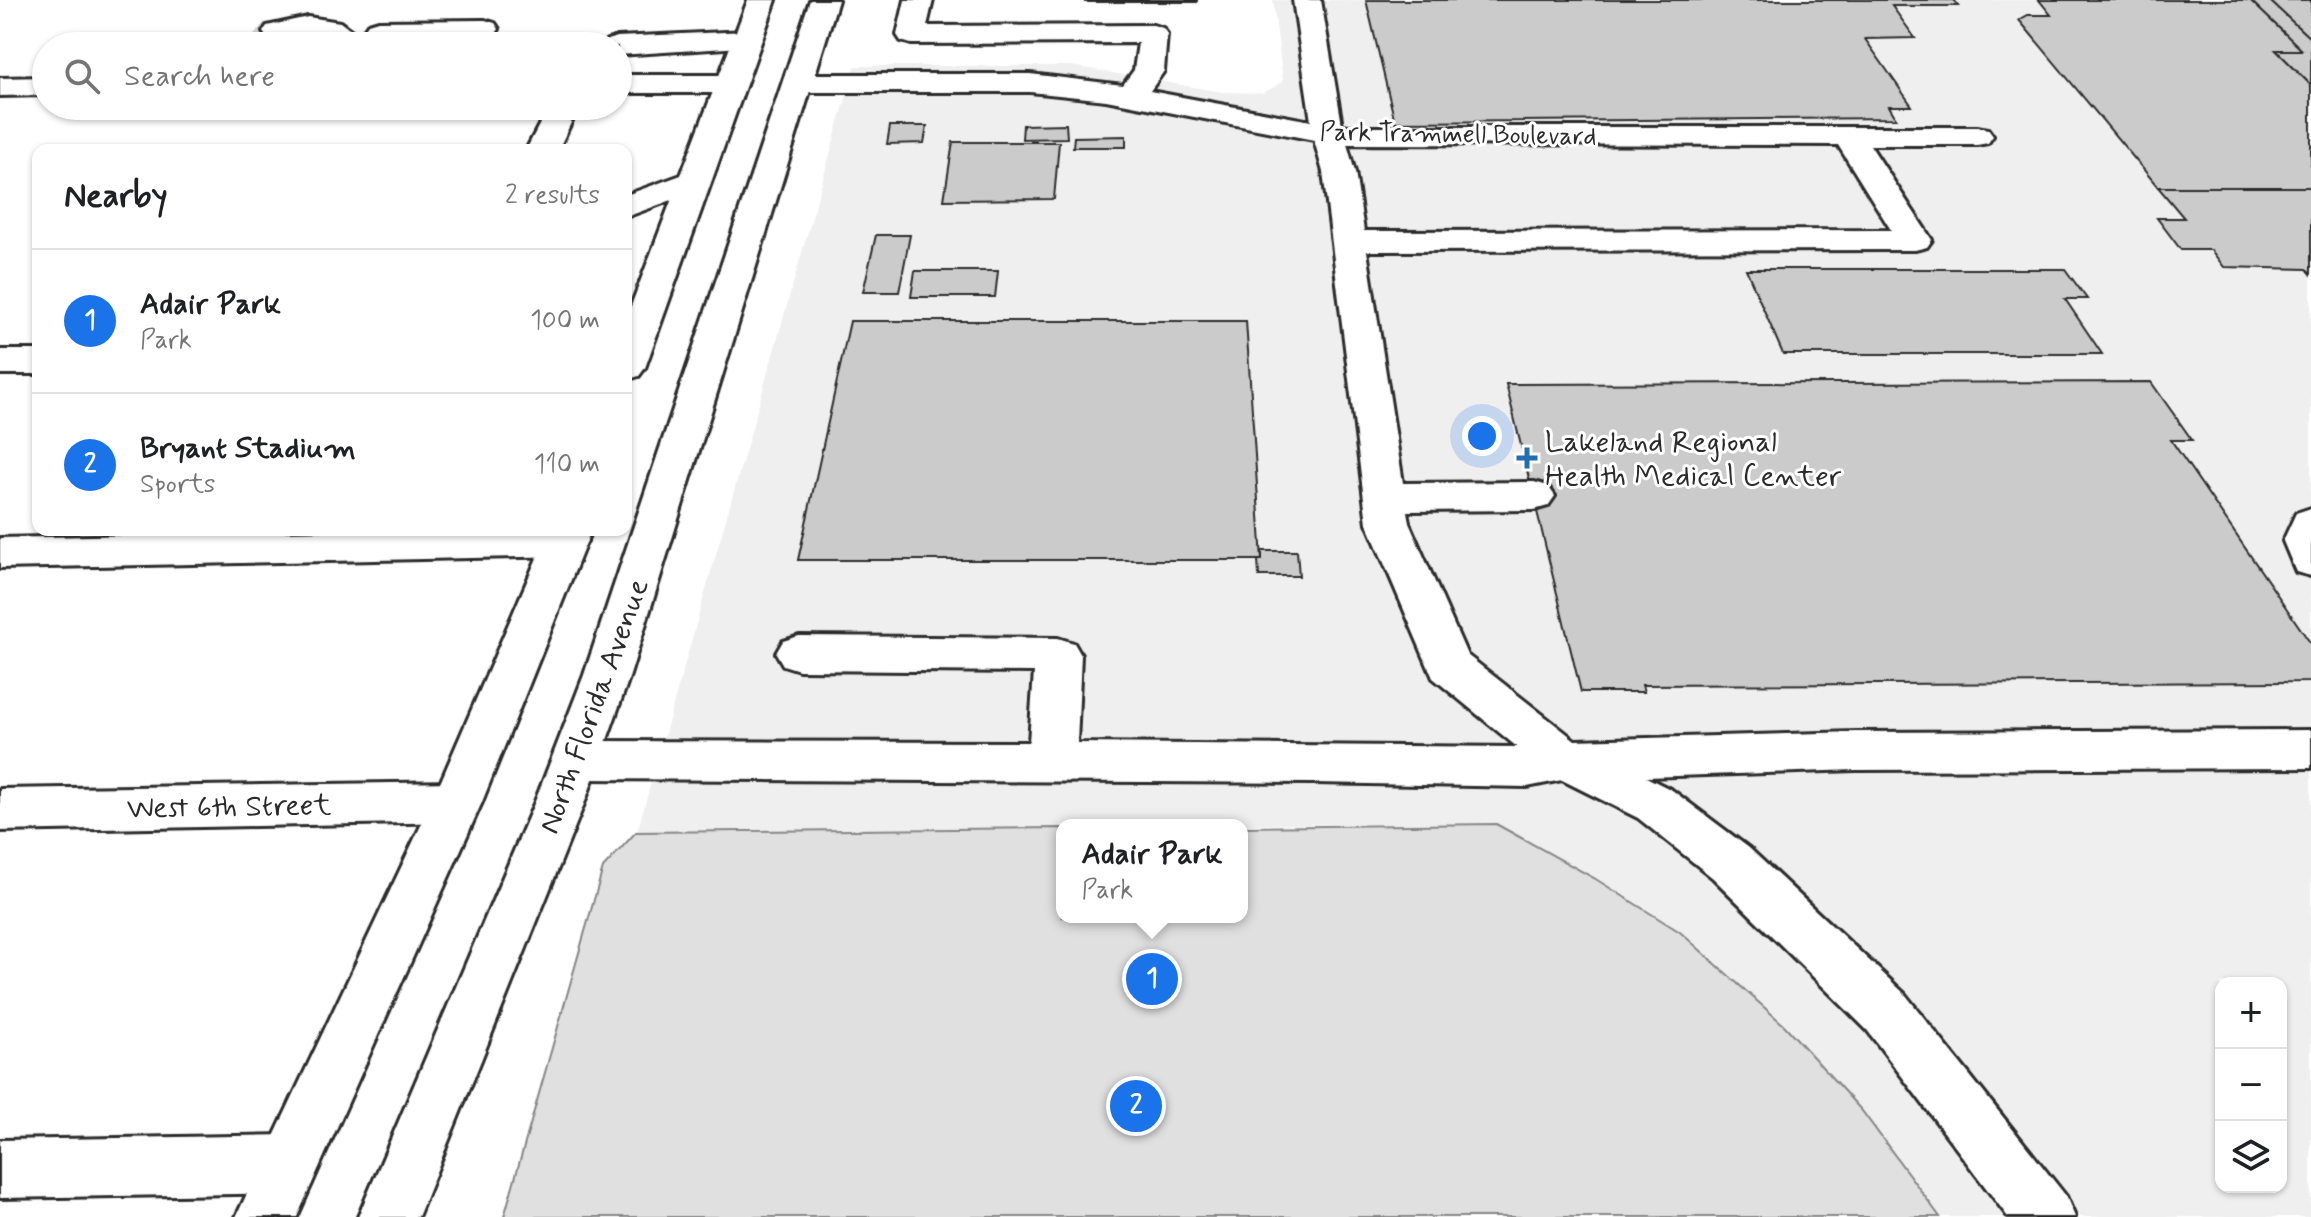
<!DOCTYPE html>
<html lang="en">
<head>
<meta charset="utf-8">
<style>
  body { margin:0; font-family:Mynerve,sans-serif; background:#f2f2f2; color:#202124 }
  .controls { position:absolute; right:24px; bottom:24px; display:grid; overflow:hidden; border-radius:16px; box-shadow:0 2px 6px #0004 }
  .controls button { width:72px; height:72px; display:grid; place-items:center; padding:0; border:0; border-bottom:2px solid #e0e0e0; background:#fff; color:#202124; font:40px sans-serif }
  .you { position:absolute; left:1482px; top:436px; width:28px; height:28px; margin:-20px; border:6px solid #fff; border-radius:50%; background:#1a73e8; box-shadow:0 0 0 12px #1a73e833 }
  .badge { display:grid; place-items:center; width:52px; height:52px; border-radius:50%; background:#1a73e8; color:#fff; font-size:26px; font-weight:700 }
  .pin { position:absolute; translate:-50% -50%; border:4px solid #fff; box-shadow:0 2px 8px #0006 }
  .popup { position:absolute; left:1056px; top:819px; width:192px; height:104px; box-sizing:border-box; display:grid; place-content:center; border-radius:16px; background:#fff; filter:drop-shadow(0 2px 6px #0005); font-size:26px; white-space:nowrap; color:#757577 }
  .popup b { font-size:30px; color:#202124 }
  .popup::after { content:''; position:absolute; left:50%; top:100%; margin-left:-16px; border:16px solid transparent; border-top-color:#fff }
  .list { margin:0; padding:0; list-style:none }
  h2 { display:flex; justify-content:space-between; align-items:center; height:104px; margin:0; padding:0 32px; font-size:34px }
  h2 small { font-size:26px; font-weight:400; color:#757577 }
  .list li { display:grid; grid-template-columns:52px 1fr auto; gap:24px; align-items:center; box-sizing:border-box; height:144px; padding:0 32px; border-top:2px solid #e0e0e0 }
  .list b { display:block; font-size:30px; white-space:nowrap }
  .list p { margin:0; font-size:26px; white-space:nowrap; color:#757577 }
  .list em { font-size:26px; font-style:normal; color:#757577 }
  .icon { flex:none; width:44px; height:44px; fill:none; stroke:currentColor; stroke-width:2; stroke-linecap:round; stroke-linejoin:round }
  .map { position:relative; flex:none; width:2311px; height:1217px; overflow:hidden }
  .search { position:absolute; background:#fff; box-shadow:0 2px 6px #0004; left:32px; top:32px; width:600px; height:88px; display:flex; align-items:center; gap:20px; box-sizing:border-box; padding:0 28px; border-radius:44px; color:#757577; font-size:30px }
  .panel { position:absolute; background:#fff; box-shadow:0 2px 6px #0004; left:32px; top:144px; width:600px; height:392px; border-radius:16px }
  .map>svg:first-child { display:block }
  .built { fill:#efefef; fill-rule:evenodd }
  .green { fill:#e0e0e0; stroke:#868686; stroke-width:2 }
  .building { fill:#cbcbcb; stroke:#2b2b2b; stroke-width:2 }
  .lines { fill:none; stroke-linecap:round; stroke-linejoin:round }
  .minor-tunnel { stroke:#d5d5d5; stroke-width:32; stroke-dasharray:32 16; stroke-linecap:butt }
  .minor-casing { stroke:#2b2b2b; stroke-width:6 }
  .major-casing { stroke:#2b2b2b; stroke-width:6 }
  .minor { fill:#fff; fill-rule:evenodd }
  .major { fill:#fff; fill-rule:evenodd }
  .poi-dot { fill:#1f6fb2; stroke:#fff; stroke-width:3 }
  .labels { text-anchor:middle; stroke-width:6; stroke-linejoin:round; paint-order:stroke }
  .far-street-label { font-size:26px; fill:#2b2b2b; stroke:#fff }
  .poi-label { font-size:30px; fill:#2b2b2b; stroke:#fff; text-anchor:start }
  .street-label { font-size:30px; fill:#2b2b2b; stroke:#fff }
</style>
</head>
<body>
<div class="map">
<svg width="2311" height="1217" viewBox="0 0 2311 1217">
  <rect width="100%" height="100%" fill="#fff"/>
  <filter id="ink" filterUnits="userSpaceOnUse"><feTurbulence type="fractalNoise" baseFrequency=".0125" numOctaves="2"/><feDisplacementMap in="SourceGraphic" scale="16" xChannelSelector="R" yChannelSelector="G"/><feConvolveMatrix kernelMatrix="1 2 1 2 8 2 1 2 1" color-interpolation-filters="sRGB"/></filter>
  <g filter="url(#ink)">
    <!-- built -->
    <path class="built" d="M1273,0H2311V1217H1940L1862,1111L1785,1026L1496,824L1062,825V828L637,832L855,66H1072L1222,92L1263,93L1283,82ZM2221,983H2281V1187H2221Z"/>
    <!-- green -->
    <path class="green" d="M1496,824L1594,878L1680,932L1785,1026L1862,1111L1940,1217H504L603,868L636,832L1062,828V917H1242V827Z"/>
    <!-- building -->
    <g class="building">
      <rect x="1085" y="0" width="112" height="2"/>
      <path d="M1366,0H1954L1959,6H1892L1915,38L1865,39L1912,106H1889L1896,118L1395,122Z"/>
      <path d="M2039,0H2250L2302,50H2276L2311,85V187H2158L2019,20L2028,15H2051Z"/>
      <path d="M2250,0H2269L2311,39V85L2276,50H2302Z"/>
      <path d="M2269,0H2311V39Z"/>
      <path d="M1066,124L1067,138L1022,139L1023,125Z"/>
      <path d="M890,126H927L924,143L887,144Z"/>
      <path d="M1126,136V147H1073L1074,137Z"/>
      <path d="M953,142H1059L1054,199L944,200Z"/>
      <path d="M2158,187H2311V274L2307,269L2224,267L2211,250H2181L2157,218H2184Z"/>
      <path d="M876,235H910L899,292H863Z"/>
      <path d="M1746,269H2065L2087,299H2065L2102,354H1783Z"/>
      <path d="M915,271H998L995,297H911Z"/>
      <path d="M850,321H1246L1262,560H798Z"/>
      <path d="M2151,382L2192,440H2171L2311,644V682L1642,685L1644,692H1581L1506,384Z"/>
      <path d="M1262,551H1297L1299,576H1259L1258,560H1262Z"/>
    </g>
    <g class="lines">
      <!-- minor-tunnel -->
      <path class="minor-tunnel" d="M266,46L277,32"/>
      <defs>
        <g id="minor">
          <path d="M905,0H933L927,26L1153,25L1163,28L1167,34L1164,71L1150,91L1311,121L1293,0H1321L1342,125L1356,127H1977L1988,129L1993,136L1988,143L1977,145H1870L1932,240L1927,247L1915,250L1367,251L1403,483L1534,482L1548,486L1555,496L1548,506L1534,510L1407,511L1409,523L1467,655L1575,740L1856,732L2311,730V768L1856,770L1646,777L1672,790L1749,848L1905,994L2066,1196L2075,1217H2008L1867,1030L1713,878L1638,818L1562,780L1527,787L1315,783L576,779L559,774L552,760L559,746L576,741L1029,742L1034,672L799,670L783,665L776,653L783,641L799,636L1058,638L1074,643L1081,655L1077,743L1517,747L1433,678L1367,523L1323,172L1314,140L1106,100L1030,92H799L788,89L784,83L788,77L799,74H1030L1123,85L1134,70L1138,43L911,44L901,41L897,35ZM1347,144L1838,145L1891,230L1364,231L1355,172Z"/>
          <path d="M308,17L340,22L352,31L348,37C335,40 327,34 314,34C298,33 283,42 267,38L263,32L267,26Z"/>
          <path d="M485,20L495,23L499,29L495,35L387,39L383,46H353L368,24L378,21Z"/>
          <path d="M747,31L757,34L761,40L757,46L618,55V46H602L607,40L617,37Z"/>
          <path d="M618,75H731L742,78L746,84L742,90L731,93H618Z"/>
          <path d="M46,77V95L0,96V78Z"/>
          <path d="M549,106H579L558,150H526Z"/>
          <path d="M695,170L707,173L711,180L707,187L626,217V195Z"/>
          <rect x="0" y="350" width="38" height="24"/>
          <path d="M2311,508V576L2296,572L2283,541L2296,513Z"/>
          <path d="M372,530H580L587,541L581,552L566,556L0,568V538Z"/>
          <path d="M457,782L474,788L482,802L474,816L457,822L0,831V789Z"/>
          <path d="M290,1135L311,1143L319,1164L311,1185L290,1193L0,1198V1140Z"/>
        </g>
        <g id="major">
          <path d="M748,0H776L645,368L639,376L626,380V319Z"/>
          <path d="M810,0H838L630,675L586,799L418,1217H358L536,799L584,675Z"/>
          <path d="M549,530H591L482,802L297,1217H236L432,802Z"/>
        </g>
      </defs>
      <!-- minor casing -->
      <use href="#minor" class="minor-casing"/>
      <!-- major casing -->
      <use href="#major" class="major-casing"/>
      <!-- minor -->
      <use href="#minor" class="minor"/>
      <!-- major -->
      <use href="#major" class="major"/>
    </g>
  </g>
  <!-- markers -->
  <path class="poi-dot" d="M1523 446h8v8h8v8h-8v8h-8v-8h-8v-8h8z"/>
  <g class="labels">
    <!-- far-street labels -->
    <g class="far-street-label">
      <text transform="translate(1458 133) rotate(1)" y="9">Park Trammell Boulevard</text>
    </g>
    <!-- poi labels -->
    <g class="poi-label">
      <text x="1545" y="451">Lakeland Regional<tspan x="1545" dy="34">Health Medical Center</tspan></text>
    </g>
    <!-- street labels -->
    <g class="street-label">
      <text transform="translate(593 706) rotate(-70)" y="10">North Florida Avenue</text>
      <text transform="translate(229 806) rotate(-1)" y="10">West 6th Street</text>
    </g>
  </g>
</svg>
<div class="controls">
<button>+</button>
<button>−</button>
<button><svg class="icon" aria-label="layers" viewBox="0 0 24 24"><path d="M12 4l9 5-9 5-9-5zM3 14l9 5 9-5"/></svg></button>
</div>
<div class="you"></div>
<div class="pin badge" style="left:1152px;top:979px">1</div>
<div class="popup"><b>Adair Park</b>Park</div>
<div class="pin badge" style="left:1136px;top:1106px">2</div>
<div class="search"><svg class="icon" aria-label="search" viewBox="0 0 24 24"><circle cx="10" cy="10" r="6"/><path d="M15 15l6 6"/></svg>Search here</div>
<section class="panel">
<h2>Nearby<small>2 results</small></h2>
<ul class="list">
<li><span class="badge">1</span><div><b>Adair Park</b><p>Park</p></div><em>100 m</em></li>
<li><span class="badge">2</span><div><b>Bryant Stadium</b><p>Sports</p></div><em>110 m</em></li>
</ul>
</section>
</div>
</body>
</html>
